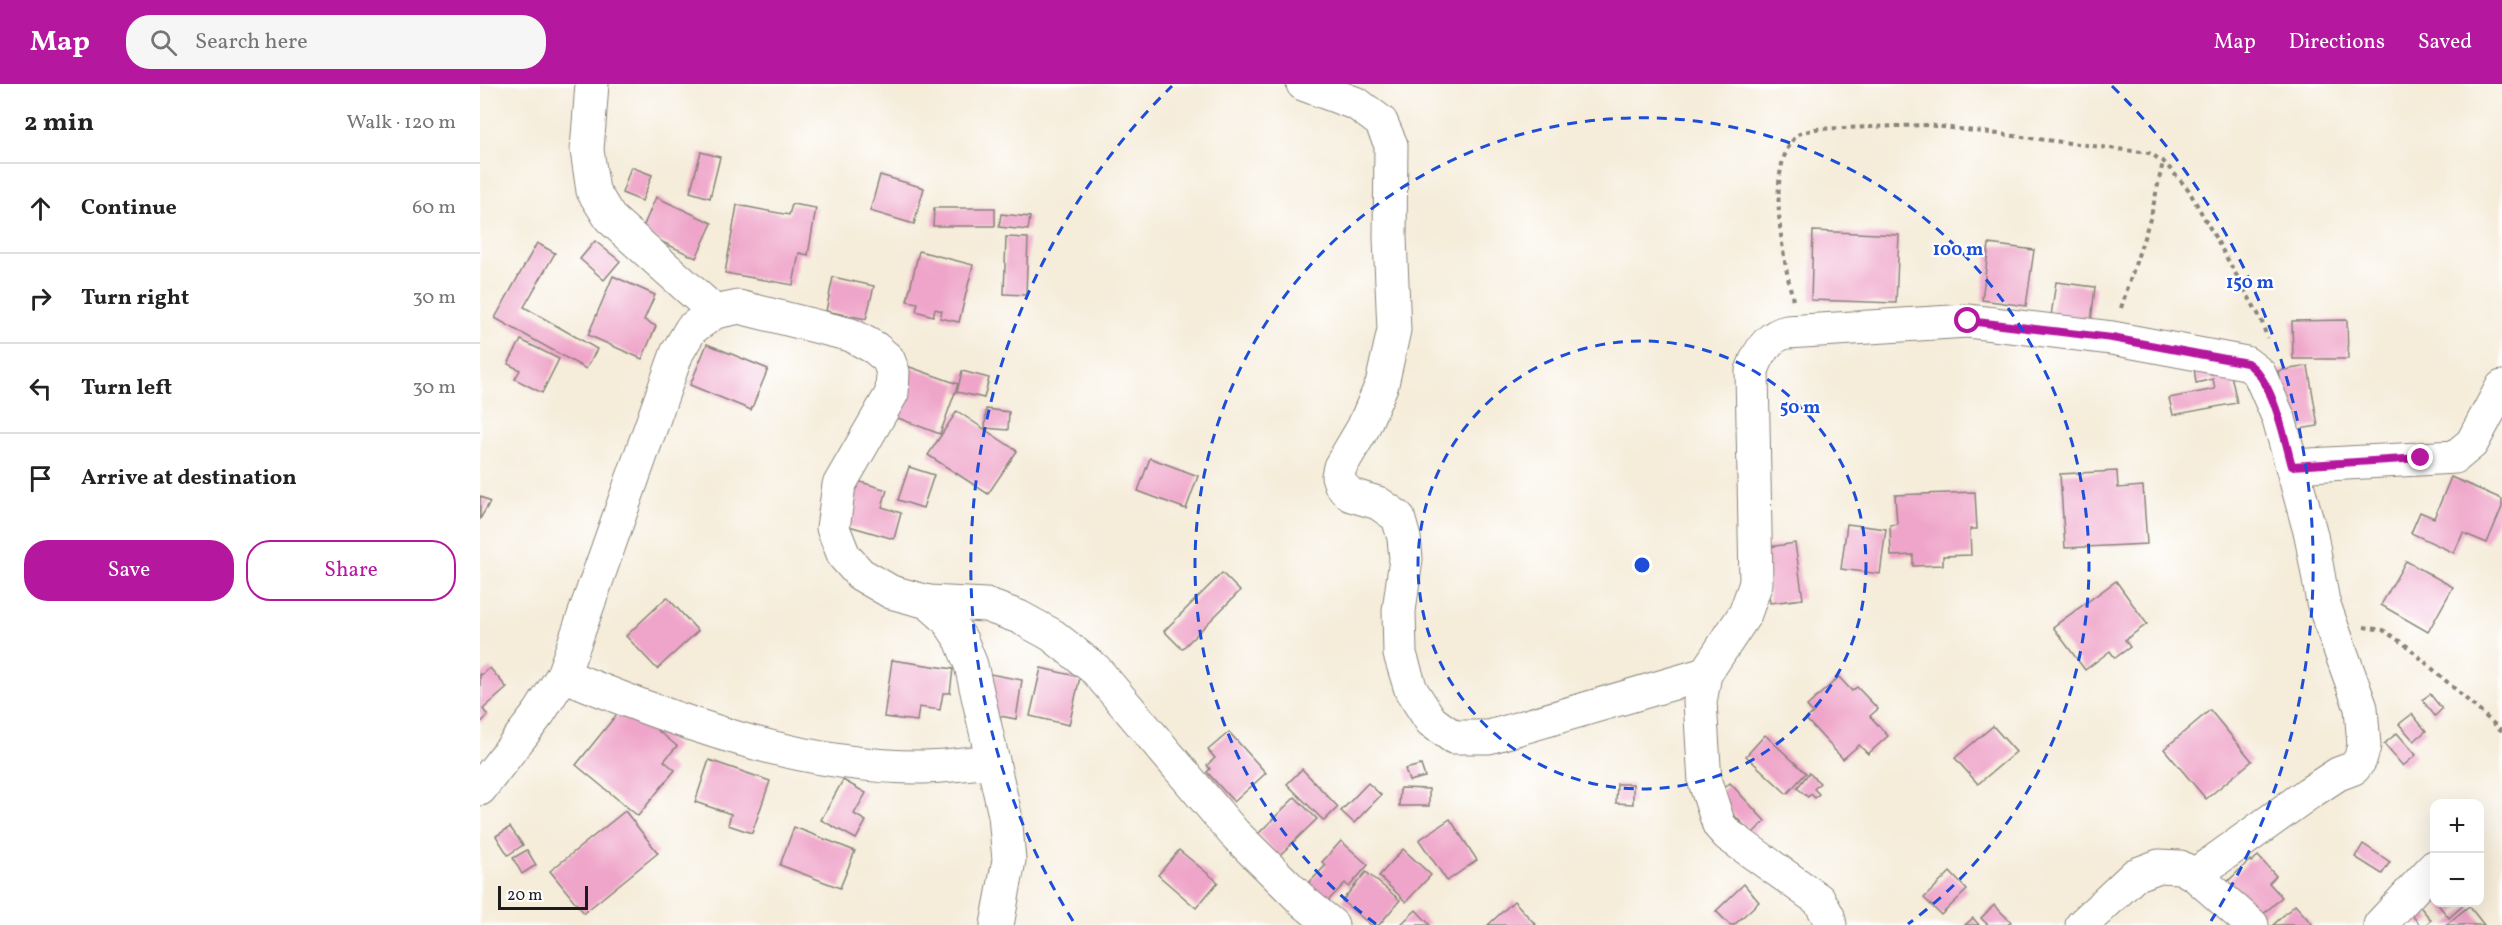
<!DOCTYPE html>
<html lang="en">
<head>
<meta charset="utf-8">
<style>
  body { margin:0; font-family:Vollkorn,serif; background:#f6f6f6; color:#222 }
  .controls { position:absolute; right:18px; bottom:18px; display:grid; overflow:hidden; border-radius:12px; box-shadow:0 6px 24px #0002 }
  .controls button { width:54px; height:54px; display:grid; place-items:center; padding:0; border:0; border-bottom:2px solid #e0e0e0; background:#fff; color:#222; font:30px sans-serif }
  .scale { position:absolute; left:18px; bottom:15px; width:90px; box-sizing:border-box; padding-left:6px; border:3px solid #1c1c1c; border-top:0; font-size:16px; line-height:21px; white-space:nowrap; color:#1c1c1c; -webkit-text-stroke:4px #fff; paint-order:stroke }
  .stop { position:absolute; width:18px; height:18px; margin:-14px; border:4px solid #b5179e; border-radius:50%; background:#fff }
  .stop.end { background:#b5179e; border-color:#fff; box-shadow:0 2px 6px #0008 }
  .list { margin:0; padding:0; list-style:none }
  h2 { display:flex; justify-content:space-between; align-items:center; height:78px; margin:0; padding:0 24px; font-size:26px }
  h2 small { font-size:20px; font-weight:400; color:#767676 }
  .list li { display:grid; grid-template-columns:39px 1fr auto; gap:18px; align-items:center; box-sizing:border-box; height:90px; padding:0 24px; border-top:2px solid #e0e0e0 }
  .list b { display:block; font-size:22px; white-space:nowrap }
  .list em { font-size:20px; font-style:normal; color:#767676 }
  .actions { display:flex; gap:12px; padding:18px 24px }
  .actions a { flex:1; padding:14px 0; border:2px solid #b5179e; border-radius:24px; text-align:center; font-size:21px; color:#b5179e }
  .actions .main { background:#b5179e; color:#fff }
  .icon { flex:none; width:33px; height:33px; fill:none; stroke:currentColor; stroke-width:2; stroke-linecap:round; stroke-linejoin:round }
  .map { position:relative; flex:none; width:2022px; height:841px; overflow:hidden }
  header { display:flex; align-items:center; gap:36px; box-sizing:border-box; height:84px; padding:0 30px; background:#b5179e; color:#fff }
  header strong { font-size:28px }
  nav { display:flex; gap:33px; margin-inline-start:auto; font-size:21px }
  .search { width:420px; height:54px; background:#f6f6f6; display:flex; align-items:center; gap:15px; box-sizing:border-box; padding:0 21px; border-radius:24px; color:#767676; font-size:22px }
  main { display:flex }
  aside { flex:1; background:#fff }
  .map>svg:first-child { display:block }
  .building { fill:#efa5c9 }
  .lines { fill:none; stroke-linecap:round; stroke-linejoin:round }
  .minor-casing { stroke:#88847a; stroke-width:35 }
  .path { stroke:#88847a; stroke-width:4; stroke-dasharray:4.5 4.5; stroke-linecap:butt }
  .minor { stroke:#fff; stroke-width:33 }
  .route { stroke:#b5179e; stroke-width:8 }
  .ring { fill:none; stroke:#1d4ed8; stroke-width:3; stroke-dasharray:10 8 }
  .centre { fill:#1d4ed8; stroke:#fff; stroke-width:3 }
  .ring-label { font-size:18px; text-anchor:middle; font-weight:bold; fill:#1d4ed8; stroke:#fff; stroke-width:4.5; stroke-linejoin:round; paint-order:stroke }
</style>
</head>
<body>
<header>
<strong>Map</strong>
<div class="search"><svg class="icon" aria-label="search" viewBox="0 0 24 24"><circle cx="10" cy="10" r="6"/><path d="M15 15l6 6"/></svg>Search here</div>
<nav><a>Map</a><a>Directions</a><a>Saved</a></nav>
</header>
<main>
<aside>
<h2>2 min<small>Walk · 120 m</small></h2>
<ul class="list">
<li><svg class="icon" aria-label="ahead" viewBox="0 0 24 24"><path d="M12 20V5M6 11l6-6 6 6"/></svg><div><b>Continue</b></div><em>60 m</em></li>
<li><svg class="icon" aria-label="right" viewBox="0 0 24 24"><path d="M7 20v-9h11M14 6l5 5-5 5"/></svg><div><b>Turn right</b></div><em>30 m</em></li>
<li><svg class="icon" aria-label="left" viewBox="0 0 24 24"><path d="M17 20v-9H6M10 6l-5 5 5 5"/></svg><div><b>Turn left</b></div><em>30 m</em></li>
<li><svg class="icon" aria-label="arrive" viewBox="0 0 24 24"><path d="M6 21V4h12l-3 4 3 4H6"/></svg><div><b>Arrive at destination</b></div></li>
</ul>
<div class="actions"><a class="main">Save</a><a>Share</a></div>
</aside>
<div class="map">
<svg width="2022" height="841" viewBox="0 0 2022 841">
  <rect width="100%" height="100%" fill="#fff"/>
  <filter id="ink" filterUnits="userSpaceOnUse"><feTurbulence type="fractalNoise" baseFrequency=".0167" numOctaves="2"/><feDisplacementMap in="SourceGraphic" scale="12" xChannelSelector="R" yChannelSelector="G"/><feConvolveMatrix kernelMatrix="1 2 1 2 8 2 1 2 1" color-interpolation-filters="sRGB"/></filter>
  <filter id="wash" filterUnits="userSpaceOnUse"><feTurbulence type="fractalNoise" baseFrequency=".008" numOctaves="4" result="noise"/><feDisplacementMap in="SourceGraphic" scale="24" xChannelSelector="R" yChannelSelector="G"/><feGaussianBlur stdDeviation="1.35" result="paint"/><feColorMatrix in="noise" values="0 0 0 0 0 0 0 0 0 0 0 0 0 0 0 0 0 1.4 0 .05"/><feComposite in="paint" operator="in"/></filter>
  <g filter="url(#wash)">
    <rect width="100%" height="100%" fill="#f5ecd9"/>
    <g id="blocks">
      <!-- building -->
      <g class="building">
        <path d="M221,68L240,73L230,114L210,108Z"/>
        <path d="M151,83L172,91L162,117L142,109Z"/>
        <path d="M400,91L444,104L434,140L390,127Z"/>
        <path d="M176,113L232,139L216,174L161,148Z"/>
        <path d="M312,120L336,124L328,171L319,169L313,201L245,189L257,121L309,131Z"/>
        <path d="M454,124H515V142H453Z"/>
        <path d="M521,130L550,133L548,146L519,143Z"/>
        <path d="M1333,147L1419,151L1416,219L1331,216Z"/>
        <path d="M526,153L548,154L546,211L524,210Z"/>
        <path d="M115,157L140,177L124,196L100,175Z"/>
        <path d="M57,159L75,169L44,223L117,265L106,285L15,234Z"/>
        <path d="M1509,160L1554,166L1546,222L1502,216Z"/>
        <path d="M439,167L493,181L479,238L460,234L462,227L455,225L453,232L436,227L438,219L427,217Z"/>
        <path d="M133,192L175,211L164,236L176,242L162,275L108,251Z"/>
        <path d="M353,193L394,202L386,235L346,227Z"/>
        <path d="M1576,198L1615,203L1611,238L1571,232Z"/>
        <path d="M1867,236L1868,275H1813L1812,237Z"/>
        <path d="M41,256L79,275L62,309L35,295L40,286L28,280Z"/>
        <path d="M227,260L288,285L271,326L210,301Z"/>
        <path d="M427,282L478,300L460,350L410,331Z"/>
        <path d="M1730,282L1731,290L1750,286L1757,319L1693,331L1689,314L1735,305L1733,295L1716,299L1714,284Z"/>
        <path d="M1828,282L1838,342L1808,347L1798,287Z"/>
        <path d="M482,287L509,294L504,314L477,308Z"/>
        <path d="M506,325L529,328L528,346L505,344Z"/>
        <path d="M477,327L537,367L508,410L448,371Z"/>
        <path d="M670,374L718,392L706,425L658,407Z"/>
        <path d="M429,383L454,391L443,424L418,416Z"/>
        <path d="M1637,387L1638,404L1663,402L1667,460L1585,464L1580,390Z"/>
        <path d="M1971,393L2022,415V423L2007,459L1983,449L1974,469L1931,449L1940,428L1954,434Z"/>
        <path d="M374,396L407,406L402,423L421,429L414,455L362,440Z"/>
        <path d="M1495,408L1497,445H1490L1491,471L1463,472V481L1433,482V471L1411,472L1410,441L1417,440L1415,411Z"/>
        <path d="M0,412L10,418L0,435Z"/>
        <path d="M1367,440L1406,445L1400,490L1361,485Z"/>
        <path d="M1315,459L1323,515L1290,519L1282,464Z"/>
        <path d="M1926,477L1973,503L1948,548L1901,521Z"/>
        <path d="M742,489L760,507L702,565L684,547Z"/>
        <path d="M1636,497L1667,540L1645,556L1650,563L1635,574L1630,567L1605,586L1573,543Z"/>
        <path d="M187,513L218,547L177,585L146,552Z"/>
        <path d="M412,576L473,585L470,609H463L460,626L439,623L437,637L404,633Z"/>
        <path d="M10,584L27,604L3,625L8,632L0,639V590L1,591Z"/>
        <path d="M561,584L600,593L589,641L550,632Z"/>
        <path d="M510,590L542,596L536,635L504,629Z"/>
        <path d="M1359,593L1372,607L1377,603L1398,625L1390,632L1408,652L1388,670L1379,661L1363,675L1326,635L1333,629L1327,622Z"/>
        <path d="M1950,610L1962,625L1955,632L1942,616Z"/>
        <path d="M145,620L197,662L184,677L195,686L158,732L96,681Z"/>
        <path d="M1730,626L1772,677L1726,715L1684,665Z"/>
        <path d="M1932,630L1946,647L1934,657L1919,640Z"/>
        <path d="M1513,642L1536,668L1498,700L1475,674Z"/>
        <path d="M749,648L786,689L754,718L727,688L730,685L727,681L735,674L728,666Z"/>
        <path d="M1917,649L1936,671L1923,682L1904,660Z"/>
        <path d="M1285,651L1326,689L1307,710L1266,672Z"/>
        <path d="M229,676L290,697L272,749L248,741L251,730L215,718Z"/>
        <path d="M941,681L945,693L929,697L925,685Z"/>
        <path d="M822,685L858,723L844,737L807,700Z"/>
        <path d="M1329,689L1340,699L1334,705L1339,710L1335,714L1331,710L1328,713L1317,704Z"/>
        <path d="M363,696L386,709L374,730L386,737L376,755L341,736Z"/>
        <path d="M888,699L901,711L874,739L861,727Z"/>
        <path d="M1250,699L1285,737L1272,750L1236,712Z"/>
        <path d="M1137,700H1153V720L1136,719Z"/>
        <path d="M920,704L949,705V722H919Z"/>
        <path d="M815,713L837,735L799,772L778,750Z"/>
        <path d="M145,727L178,769L104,829L70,787Z"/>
        <path d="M970,735L997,776L967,797L939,756Z"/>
        <path d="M30,743L43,761L28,771L16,752Z"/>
        <path d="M314,743L375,767L360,804L300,781Z"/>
        <path d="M861,757L888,781L869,803L865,799L845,820L826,802L846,781L842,778Z"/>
        <path d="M1883,760L1910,778L1902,790L1875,773Z"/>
        <path d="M923,765L951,791L926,818L899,792Z"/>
        <path d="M47,766L56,781L42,790L33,774Z"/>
        <path d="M699,766L738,798L716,824L678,791Z"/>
        <path d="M1778,772L1796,792L1789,799L1802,813L1776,837L1744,801L1770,776L1771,778Z"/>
        <path d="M886,788L920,816L899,841H891L862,817Z"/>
        <path d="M1470,788L1487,806L1461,831L1444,814Z"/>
        <path d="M1264,800L1279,818L1254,841H1250L1236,827Z"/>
        <path d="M1034,817L1056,841H1008Z"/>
        <path d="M1956,818H1987L1969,834Z"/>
        <path d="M1937,819L1951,836L1945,841H1940L1928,826Z"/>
        <path d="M1514,821L1531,838L1527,841H1508L1501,834Z"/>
        <path d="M1815,821L1833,841H1793Z"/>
        <path d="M1989,822L2004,841H1966Z"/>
        <path d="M936,826L950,841H920Z"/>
        <path d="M1493,834L1499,841H1485Z"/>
      </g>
    </g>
  </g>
  <g filter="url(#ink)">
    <use href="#blocks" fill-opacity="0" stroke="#88847a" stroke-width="1.5"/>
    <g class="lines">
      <defs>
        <g id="minor">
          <path d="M112,0L107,66L113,107L130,134L235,228"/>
          <path d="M823,0L877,20L901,38L911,61L910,154L914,246L902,300L883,344L860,383L858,392L861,401L871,411L898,419L918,433L924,454L926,475L919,527L920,570L931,606L951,637L973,653H1009L1225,590"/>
          <path d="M1812,382L1975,373L1992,359L2022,303"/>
          <path d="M448,518L506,521L539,533L572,551L616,586L754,749L824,818L852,841"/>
          <path d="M83,591C197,637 316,683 440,683C465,683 489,679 513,677"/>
          <path d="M0,705L59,629L83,591L197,269L211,245L235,228L259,223L371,251L395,264L408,275L413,288L412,309L359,401L353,444L364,472L380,490L411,508L448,518L467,535L481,556L491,581L525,731L529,776L517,841"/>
          <path d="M1350,841L1348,832L1339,816L1248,751L1239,741L1225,698L1220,618L1225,590L1265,530L1276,499L1272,287C1278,269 1288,252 1307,248L1488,237L1632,254L1766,279L1779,289L1799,335L1831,451L1843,518L1881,624L1884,662L1880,676L1874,684L1858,690L1829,709L1715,791"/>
          <path d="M1602,841L1655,791L1679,782L1700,783L1715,791L1772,841"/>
          <path d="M1900,841L1954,783"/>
        </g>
      </defs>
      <!-- minor casing -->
      <use href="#minor" class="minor-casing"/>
      <!-- path -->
      <g class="path">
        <path d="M1313,216C1304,178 1283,80 1318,51C1322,48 1330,47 1335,45L1447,41L1669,69L1683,77L1708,105L1781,235L1787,254"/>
        <path d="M1641,224L1671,132L1683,78"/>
        <path d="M1884,543L1903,546L1927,562L2022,647"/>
      </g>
      <!-- minor -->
      <use href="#minor" class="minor"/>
    </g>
  </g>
  <g class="lines" filter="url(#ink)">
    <!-- route -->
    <path class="route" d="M1488,237L1632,254L1767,279C1793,295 1804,353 1812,382L1941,374"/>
  </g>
  <!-- distance rings -->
  <g class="ring">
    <circle cx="1162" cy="481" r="224"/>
    <path d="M896 840A447 447 0 1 1 1428 840"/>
    <path d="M593 837A671 671 0 0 1 692 2M1632 2A671 671 0 0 1 1731 837"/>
  </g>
  <circle cx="1162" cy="481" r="9" class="centre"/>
  <g class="ring-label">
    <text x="1478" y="171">100 m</text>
    <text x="1770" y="204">150 m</text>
    <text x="1320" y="329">50 m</text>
  </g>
</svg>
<div class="controls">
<button>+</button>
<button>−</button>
</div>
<div class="scale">20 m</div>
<div class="stop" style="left:1488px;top:237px"></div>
<div class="stop end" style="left:1941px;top:374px"></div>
</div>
</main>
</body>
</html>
